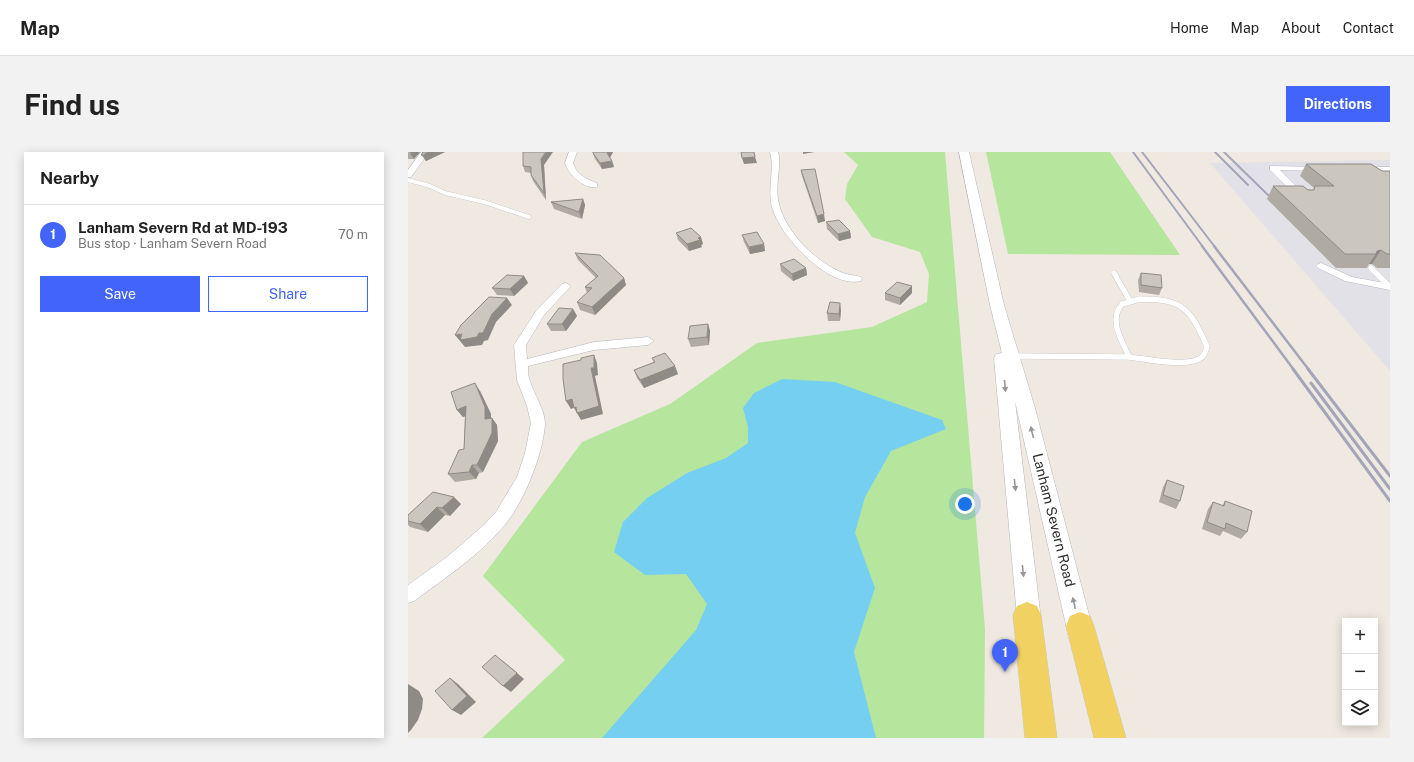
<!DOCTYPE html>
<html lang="en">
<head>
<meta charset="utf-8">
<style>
  body { margin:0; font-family:"Public Sans",sans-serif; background:#f2f2f2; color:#222 }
  .controls { position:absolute; right:12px; bottom:12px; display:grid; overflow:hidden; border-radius:0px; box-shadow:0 2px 10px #0003 }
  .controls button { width:36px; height:36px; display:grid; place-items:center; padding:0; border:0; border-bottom:1px solid #e0e0e0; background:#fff; color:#222; font:20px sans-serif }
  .you { position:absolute; left:557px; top:352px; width:14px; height:14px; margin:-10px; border:3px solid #fff; border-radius:50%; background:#1a73e8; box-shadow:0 0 0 6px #1a73e833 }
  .badge { display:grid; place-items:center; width:26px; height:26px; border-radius:50%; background:#4264fb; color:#fff; font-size:13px; font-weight:700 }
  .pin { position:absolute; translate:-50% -33px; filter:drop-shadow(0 1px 2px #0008) }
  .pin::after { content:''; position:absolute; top:21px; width:14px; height:12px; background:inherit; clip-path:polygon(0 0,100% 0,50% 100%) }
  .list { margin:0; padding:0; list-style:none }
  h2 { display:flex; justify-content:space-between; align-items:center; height:52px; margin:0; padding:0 16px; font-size:17px }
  h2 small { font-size:13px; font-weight:400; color:#767676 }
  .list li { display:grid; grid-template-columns:26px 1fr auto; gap:12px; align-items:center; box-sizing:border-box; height:60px; padding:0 16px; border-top:1px solid #e0e0e0 }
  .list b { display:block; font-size:15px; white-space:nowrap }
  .list p { margin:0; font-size:13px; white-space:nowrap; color:#767676 }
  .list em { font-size:13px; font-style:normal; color:#767676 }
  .actions { display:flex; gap:8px; padding:12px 16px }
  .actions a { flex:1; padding:9px 0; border:1px solid #4264fb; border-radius:0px; text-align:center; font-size:14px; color:#4264fb }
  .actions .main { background:#4264fb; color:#fff }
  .icon { flex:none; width:22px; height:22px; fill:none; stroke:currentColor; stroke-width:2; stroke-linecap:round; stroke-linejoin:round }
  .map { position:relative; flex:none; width:982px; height:586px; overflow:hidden; border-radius:0px }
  header { display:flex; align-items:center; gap:24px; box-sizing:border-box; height:56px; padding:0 20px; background:#fff; border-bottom:1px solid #e0e0e0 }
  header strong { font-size:19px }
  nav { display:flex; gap:22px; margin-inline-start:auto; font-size:14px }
  .intro { display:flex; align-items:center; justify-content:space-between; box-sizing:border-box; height:96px; padding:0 24px }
  h1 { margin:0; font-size:28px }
  .button { padding:10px 18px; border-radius:0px; background:#4264fb; color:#fff; font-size:14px; font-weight:700 }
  main { display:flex; gap:24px; padding:0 24px }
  aside { flex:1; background:#fff; border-radius:0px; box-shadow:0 2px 10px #0003 }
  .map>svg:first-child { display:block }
  .industrial { fill:#e3e1e8 }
  .green { fill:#b6e59e }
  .water { fill:#75cff0 }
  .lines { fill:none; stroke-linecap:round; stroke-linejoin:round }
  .lane-far1-casing { stroke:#b4b7c1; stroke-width:4.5 }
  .lane-casing { stroke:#b4b7c1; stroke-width:6 }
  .street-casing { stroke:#b4b7c1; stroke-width:1 }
  .secondary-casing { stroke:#b4b7c1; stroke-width:1 }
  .primary-casing { stroke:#c9c9c9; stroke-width:1 }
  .lane-far1 { stroke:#fff; stroke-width:4 }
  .lane { stroke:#fff; stroke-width:5.5 }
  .street { fill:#fff; fill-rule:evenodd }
  .secondary { fill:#fff; fill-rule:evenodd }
  .primary { fill:#f2d163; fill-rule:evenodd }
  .rail-far2 { stroke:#a3a6b8; stroke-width:2 }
  .rail-far1 { stroke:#a3a6b8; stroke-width:2.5 }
  .rail { stroke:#a3a6b8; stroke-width:3 }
  .wall { fill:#afaba4 }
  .shaded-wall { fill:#8e8b86 }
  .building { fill:#cbc7bf; stroke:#8e8b86 }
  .oneway { fill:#969696 }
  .labels { text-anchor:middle; stroke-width:3; stroke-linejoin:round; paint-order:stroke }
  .street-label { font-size:14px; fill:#2e2e2e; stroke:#fff }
</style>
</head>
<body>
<header>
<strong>Map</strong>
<nav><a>Home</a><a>Map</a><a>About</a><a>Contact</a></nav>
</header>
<div class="intro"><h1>Find us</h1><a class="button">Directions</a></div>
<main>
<aside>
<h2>Nearby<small></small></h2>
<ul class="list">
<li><span class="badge">1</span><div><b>Lanham Severn Rd at MD-193</b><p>Bus stop · Lanham Severn Road</p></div><em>70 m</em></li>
</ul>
<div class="actions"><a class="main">Save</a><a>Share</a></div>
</aside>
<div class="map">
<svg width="982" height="586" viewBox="0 0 982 586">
  <rect width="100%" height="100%" fill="#efe9e1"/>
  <!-- industrial -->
  <path class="industrial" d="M982,8V219L802,11Z"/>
  <!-- green -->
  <g class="green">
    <path d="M436,0H537L577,477L576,586H74L157,508L75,424L174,290L262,252L349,191L464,175L519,150L521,122L512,100L464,85L437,47L439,32L450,13Z"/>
    <path d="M578,0H702L772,103L600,102Z"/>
  </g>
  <!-- water -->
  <path class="water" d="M374,227L427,230L534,268L538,277L483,299L457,345L447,381L467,436L446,500L468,586H194L288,478L299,452L278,422L237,423L206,400L215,370L239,346L279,321L318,306L340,291V275L335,256L346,241Z"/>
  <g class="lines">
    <defs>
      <path id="lane-far1" d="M0,28L22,34L37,41L76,50L121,65"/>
      <g id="lane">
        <path d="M963,116L982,135"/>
        <path d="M706,121L722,149"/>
        <path d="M732,147C776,147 782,157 799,194C798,199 796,205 791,207C775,215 739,207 721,205C714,189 700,168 714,152Z"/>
        <path d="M603,204L721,205"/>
      </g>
      <g id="street">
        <path d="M13,0H21L3,25H0V18Z"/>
        <path d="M161,0H169L165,11C169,23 178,27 189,31V35C175,37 161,23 157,11Z"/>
        <path d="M362,0H370L371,4C372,18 368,33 370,47C375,78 406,109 435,121C440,123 447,123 453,125L454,127L453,129C420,137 371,83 364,55C359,37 367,18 362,0Z"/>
        <path d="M862,14L914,15L918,17L914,19L872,18L899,45V49H893L862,18Z"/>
        <path d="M949,15H982V19H952L948,17Z"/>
        <path d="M913,111L944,125L982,132V138L937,129L910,116L908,114L910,112Z"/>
        <path d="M158,131L163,134L136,163L118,193L119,207L186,190L240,185L246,189L240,193L186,198L120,214C120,219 120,225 122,229C126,243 137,257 137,272C135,302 117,347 99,370C75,401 37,426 6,449L0,451V433L39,405L76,373L88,360L109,325L117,301L123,271L119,254L109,228L106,193L128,159L154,132Z"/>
      </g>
      <path id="secondary" d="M551,0H561L596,153L627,256L687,486L683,495L674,498L665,495L661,486L607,249L634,476L631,484L622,488L613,484L610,476L586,206L588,202L594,201L582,153Z"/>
      <g id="primary">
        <path d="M619,450L629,454L633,463L649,586H617L605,463L609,454Z"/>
        <path d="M672,460L682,464L686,474L718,586H686L658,474L662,464Z"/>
      </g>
    </defs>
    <!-- lane-far1 casing -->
    <use href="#lane-far1" class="lane-far1-casing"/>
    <!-- lane casing -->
    <use href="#lane" class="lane-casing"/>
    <!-- street casing -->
    <use href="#street" class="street-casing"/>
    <!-- secondary casing -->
    <use href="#secondary" class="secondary-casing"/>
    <!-- primary casing -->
    <use href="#primary" class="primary-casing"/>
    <!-- lane-far1 -->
    <use href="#lane-far1" class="lane-far1"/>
    <!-- lane -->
    <use href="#lane" class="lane"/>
    <!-- street -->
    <use href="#street" class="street"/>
    <!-- secondary -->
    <use href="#secondary" class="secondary"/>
    <!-- primary -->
    <use href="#primary" class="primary"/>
    <!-- rail-far2 -->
    <g class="rail-far2">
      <path d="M725,0L795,95"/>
      <path d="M734,0L807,95"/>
      <path d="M807,0L840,33"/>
      <path d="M816,0L861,44"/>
    </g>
    <!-- rail-far1 -->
    <g class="rail-far1">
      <path d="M794,94L886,218"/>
      <path d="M806,94L901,218"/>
    </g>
    <!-- rail -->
    <g class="rail">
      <path d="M885,217L982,349"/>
      <path d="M900,217L982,324"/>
      <path d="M903,231L982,337"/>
    </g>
  </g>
  <!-- wall -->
  <g class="wall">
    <path d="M0,0H12L6,7H0Z"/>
    <path d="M15,0H37L18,9L17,8L13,3Z"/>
    <path d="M205,0L202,6L204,9L206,15L194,17L187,7L185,1Z"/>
    <path d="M898,12L974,19H982V116H969L964,112H961L959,116H928L859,47L865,34L905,38L906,36L892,24Z"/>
    <path d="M136,13L138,48L125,29L123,23V21L117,20L115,14Z"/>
    <path d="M393,18L417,69L410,71L394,24Z"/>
    <path d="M175,47L177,53L174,67L146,57L143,50Z"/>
    <path d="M418,70L442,79L443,86L431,89L419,77Z"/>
    <path d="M268,81L295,92L293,93L294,95L281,99L270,88Z"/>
    <path d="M334,83L356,92L357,99L342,102L336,90Z"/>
    <path d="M167,101L216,126L218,133L187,163L172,158L169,150L179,141L177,135L188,126L170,108Z"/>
    <path d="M372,112L398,116L399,123L385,129L373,119Z"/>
    <path d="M733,121L754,136L751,143L731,140L730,128Z"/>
    <path d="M116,124L120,131L106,144L89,143L84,136Z"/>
    <path d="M504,134V141L492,153L477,148V141Z"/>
    <path d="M165,157L169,164L158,179H143L139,172Z"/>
    <path d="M433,158L432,169H420L419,161Z"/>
    <path d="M300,172L302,179L301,193L283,195L280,187Z"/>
    <path d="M244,206L270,222L236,236L229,226L226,218L246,210Z"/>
    <path d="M72,239L83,262V266H84L89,273L90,289L75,320L71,321L68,327L47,330L40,322L56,297L57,264L55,265L49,258Z"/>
    <path d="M759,328L772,349L768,357L751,350L755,335Z"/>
    <path d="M817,349L839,380L833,387L815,379L812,384L794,377L800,357L805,350L814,354Z"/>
    <path d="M53,352L42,364L37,363L20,380L2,375L0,373V363L8,356Z"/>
  </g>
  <!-- shaded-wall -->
  <g class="shaded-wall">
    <path d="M3,0H12L6,7L2,1Z"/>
    <path d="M21,0H37L18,9L15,3Z"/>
    <path d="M138,0H145L136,13L138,48L136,41L133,7Z"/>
    <path d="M200,0H205L201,7L199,1Z"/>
    <path d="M395,0H407L395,2Z"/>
    <path d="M347,5L349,11L336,12L334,6Z"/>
    <path d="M204,9L206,15L194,17L192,11Z"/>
    <path d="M175,47L177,53L174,67L171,60Z"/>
    <path d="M416,62L417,69L410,71L409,64Z"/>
    <path d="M442,79L443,86L431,89L430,82Z"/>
    <path d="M293,85L295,92L293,93L294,95L281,99L279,92Z"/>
    <path d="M356,92L357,99L342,102L341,95Z"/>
    <path d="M973,98L964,112H961L968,102L969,99Z"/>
    <path d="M398,116L399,123L385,129L384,122Z"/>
    <path d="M116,124L120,131L106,144L102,137Z"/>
    <path d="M216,126L218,133L187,163L184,155Z"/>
    <path d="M504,134V141L492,153V146Z"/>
    <path d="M99,146L104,153L88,170L80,188L76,189L74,193L57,195L47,183L71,181L84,162Z"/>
    <path d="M432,151L433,158L432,169L431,162Z"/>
    <path d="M165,157L169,164L158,179L154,172Z"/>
    <path d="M300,172L302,179L301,193L299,185Z"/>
    <path d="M186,203L189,211L190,223L187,224L195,262L173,268L166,256L183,216Z"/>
    <path d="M267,214L270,222L236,236L232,228Z"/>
    <path d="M67,231L72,239L83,262V275L77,267Z"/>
    <path d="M164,247L168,255L163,257L158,249Z"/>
    <path d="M58,254L64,262L55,265L49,258Z"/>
    <path d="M84,266L89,273L90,289L75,320L69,313Z"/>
    <path d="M64,313L71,321L68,327L61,320Z"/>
    <path d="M46,345L53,352L42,364L34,356Z"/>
    <path d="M29,355L37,363L20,380L12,372Z"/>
    <path d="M95,509L116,527L103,540L95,534Z"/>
    <path d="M42,526L50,532L68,550L53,563L44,558Z"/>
    <path d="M0,532L11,539L15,547L14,557L10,568L3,578L0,581Z"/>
  </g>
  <!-- building -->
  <g class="building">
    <path d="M15,0H21L15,3H13Z"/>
    <path d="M115,0H138L133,7L136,41L123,23V15L115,14Z"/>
    <path d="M185,0H200L199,1L204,9L192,11L185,1Z"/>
    <path d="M333,0H346L347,5L334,6Z"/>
    <path d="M898,12H963L974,19H982V102H979L973,98L969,99L968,102H937L865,34H895L900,38H906L907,34H926Z"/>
    <path d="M407,17L416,62L409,64L393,18Z"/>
    <path d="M175,47L171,60L143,50Z"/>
    <path d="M431,68L442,79L430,82L418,70Z"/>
    <path d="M283,76L293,85L290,86L292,88L279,92L268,81Z"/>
    <path d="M349,80L356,92L341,95L334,83Z"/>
    <path d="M167,101L192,103L216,126L184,155L169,150L184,136L177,135L190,124Z"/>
    <path d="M386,107L398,116L384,122L372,112Z"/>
    <path d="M733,121L753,123L754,136L733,133Z"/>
    <path d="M99,123L116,124L102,137L84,136Z"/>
    <path d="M489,130L504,134L492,146L477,141Z"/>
    <path d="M81,145L99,146L84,162L75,181H71L69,185L52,188L54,182L47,183L53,173Z"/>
    <path d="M422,150L432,151L431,162L419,161Z"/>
    <path d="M151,156L165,157L154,172H139Z"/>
    <path d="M300,172L299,185L280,187L282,174Z"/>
    <path d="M257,201L267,214L232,228L226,218L247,210L244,206Z"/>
    <path d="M186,203V216H183L191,254L169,261L168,255L166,256L164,247L158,249L155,227V212L173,208V206Z"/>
    <path d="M67,231L77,255V267L84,266V281L69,313H64L61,320L40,322L51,298L56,297L58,254L49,258L43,240Z"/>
    <path d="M759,328L776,334L772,349L755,343Z"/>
    <path d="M25,340L46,345L34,356L29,355L12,372L0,369V363Z"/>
    <path d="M817,349L844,359L839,380L818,371L817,377L799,370L805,350L816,354Z"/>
    <path d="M87,503L109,521L95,534L74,515Z"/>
    <path d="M42,526L59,544L44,558L27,539Z"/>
  </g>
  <!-- one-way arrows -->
  <defs><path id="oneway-solid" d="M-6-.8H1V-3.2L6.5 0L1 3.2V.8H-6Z"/></defs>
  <g class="oneway">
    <use href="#oneway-solid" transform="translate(597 234) rotate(85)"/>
    <use href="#oneway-solid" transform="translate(624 280) rotate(-104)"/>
    <use href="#oneway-solid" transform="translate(607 333) rotate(84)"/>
    <use href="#oneway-solid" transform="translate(615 419) rotate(84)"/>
    <use href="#oneway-solid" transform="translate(666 451) rotate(-103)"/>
  </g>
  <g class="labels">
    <!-- street labels -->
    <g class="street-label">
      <text transform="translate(646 368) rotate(76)" y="5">Lanham Severn Road</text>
    </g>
  </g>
</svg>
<div class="controls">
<button>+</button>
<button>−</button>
<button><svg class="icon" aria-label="layers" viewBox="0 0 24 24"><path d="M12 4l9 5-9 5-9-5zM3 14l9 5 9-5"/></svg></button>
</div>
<div class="you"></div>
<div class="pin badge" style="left:597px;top:520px">1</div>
</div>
</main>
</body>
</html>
